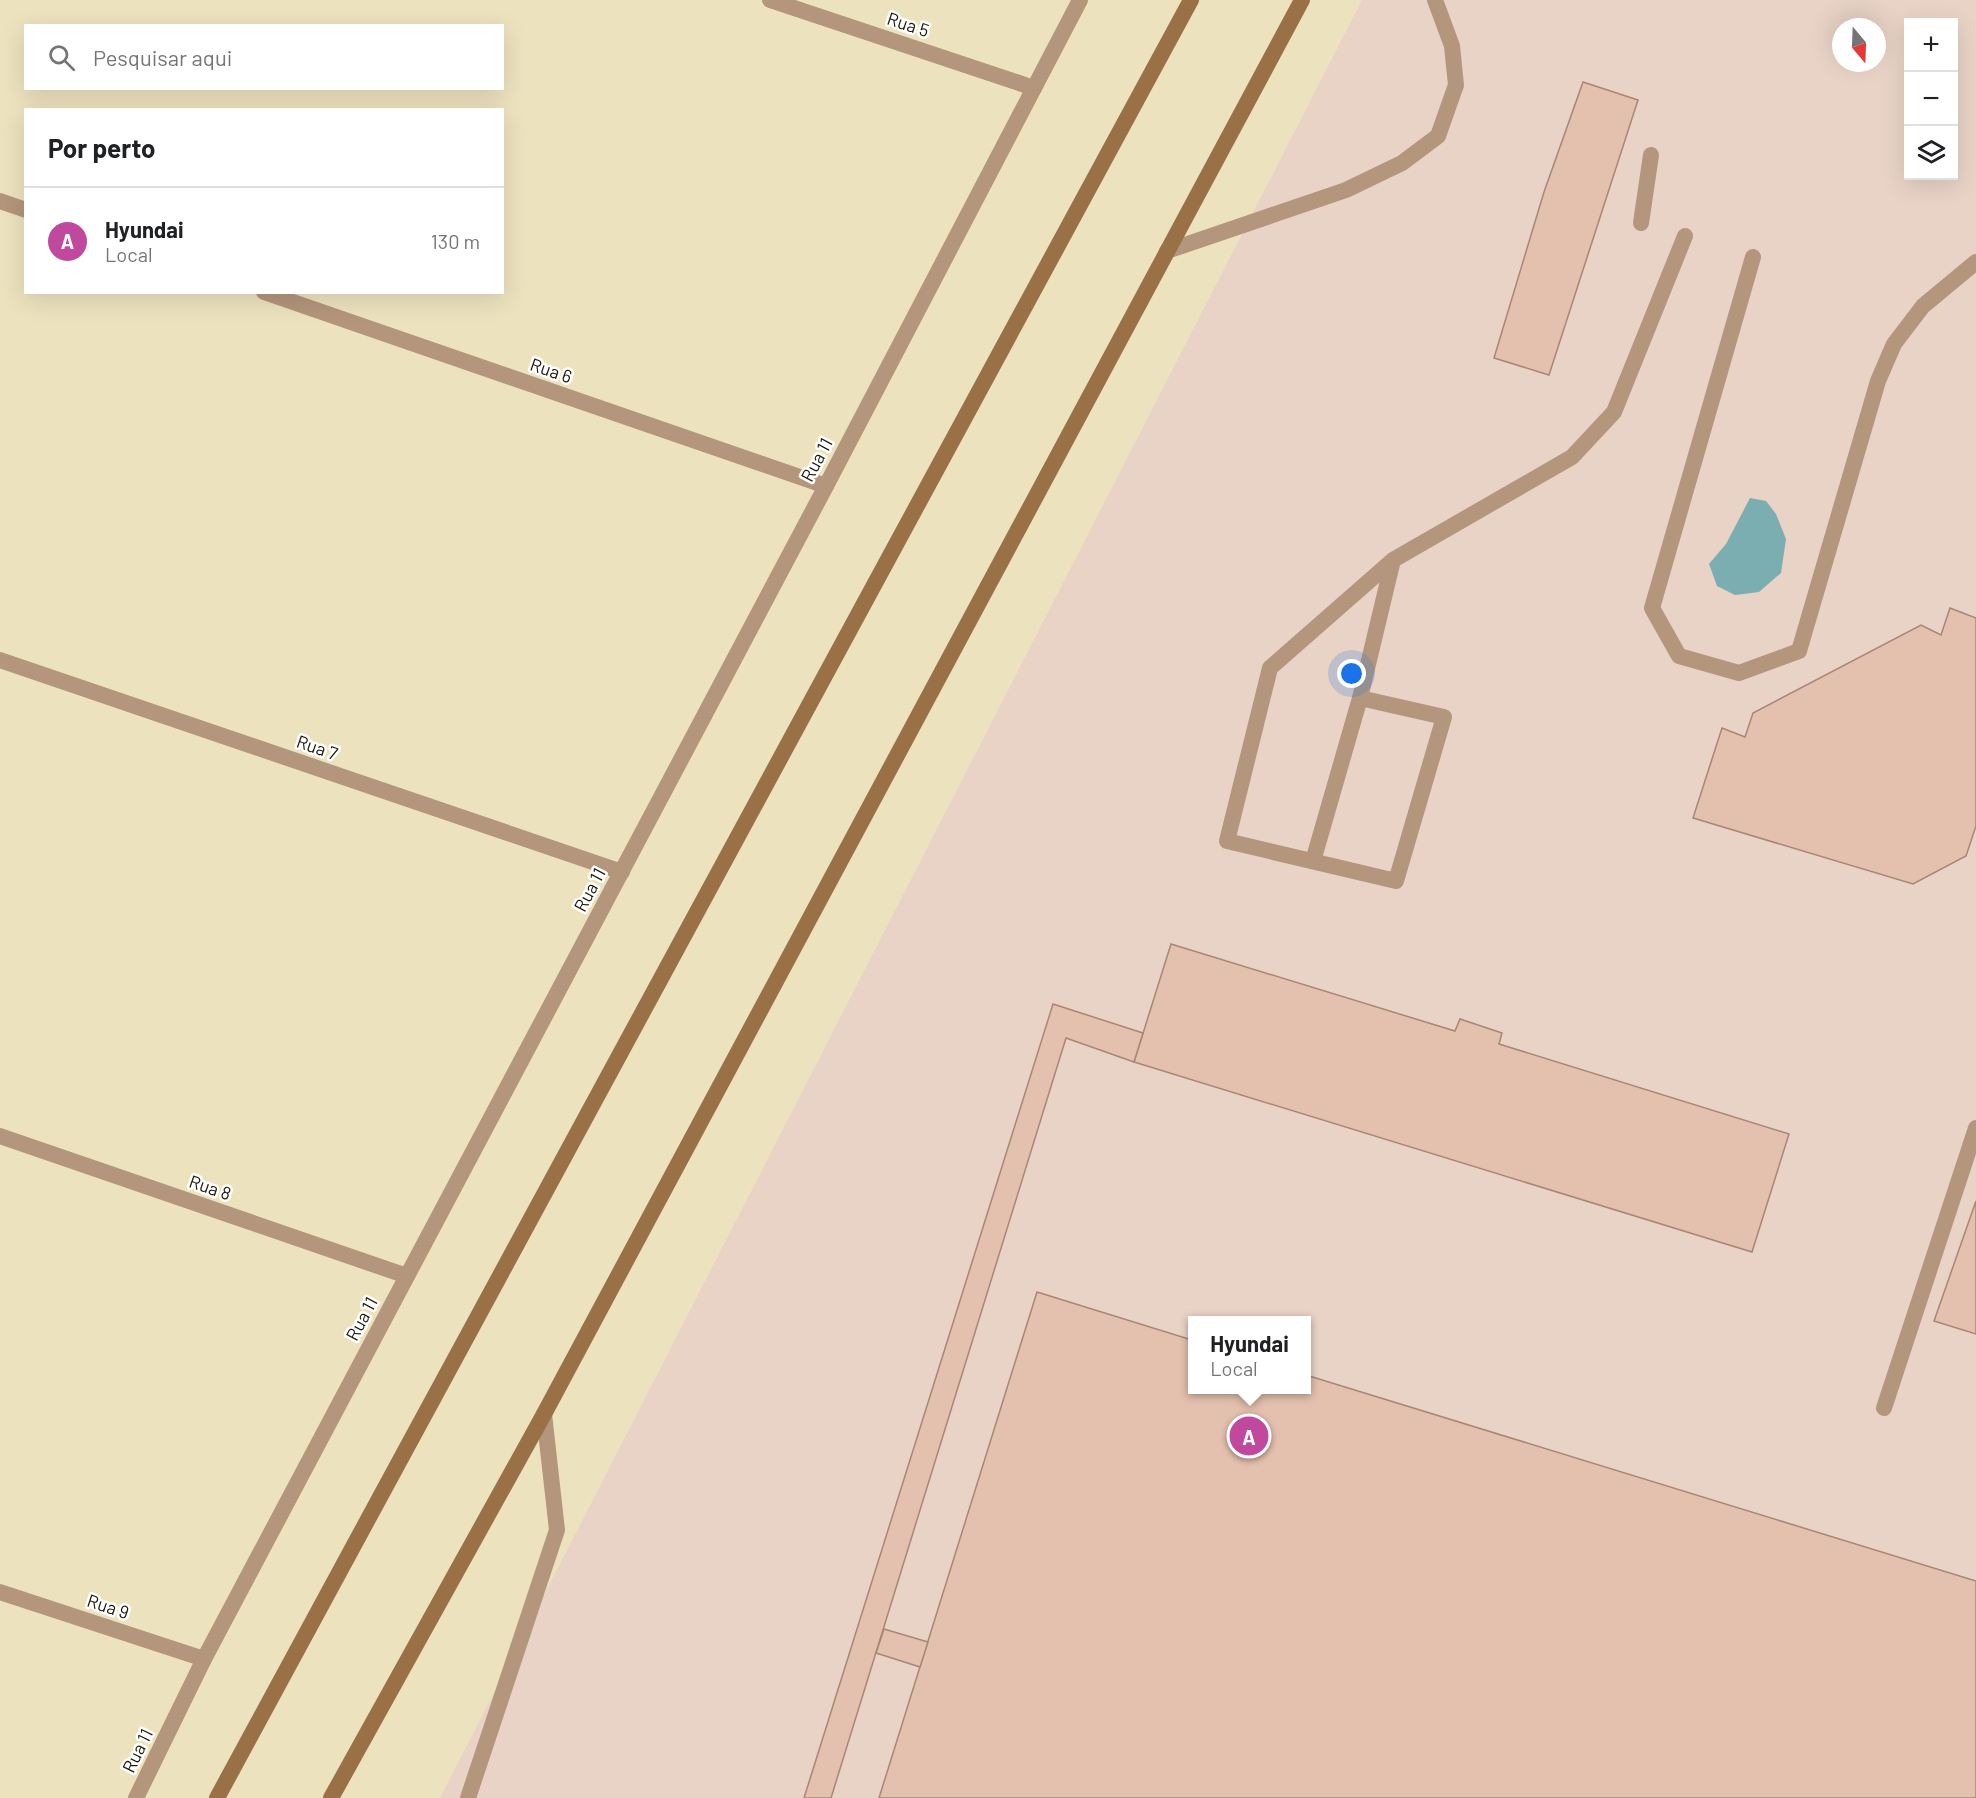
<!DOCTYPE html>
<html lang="pt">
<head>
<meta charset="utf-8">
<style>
  body { margin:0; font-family:Barlow,sans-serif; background:#f2f2f2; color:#202124 }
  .controls { position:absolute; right:18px; top:18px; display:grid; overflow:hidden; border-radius:0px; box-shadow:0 6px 24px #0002 }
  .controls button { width:54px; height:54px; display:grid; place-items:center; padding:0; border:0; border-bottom:2px solid #e0e0e0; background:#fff; color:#202124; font:30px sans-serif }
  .compass { position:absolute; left:1832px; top:18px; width:54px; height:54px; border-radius:50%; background:#fff; box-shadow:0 6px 24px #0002; rotate:161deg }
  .you { position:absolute; left:1352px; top:674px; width:21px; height:21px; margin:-15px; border:4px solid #fff; border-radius:50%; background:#1a73e8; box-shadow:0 0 0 9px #1a73e833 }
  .badge { display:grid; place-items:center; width:39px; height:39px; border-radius:50%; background:#c0499e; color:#fff; font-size:20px; font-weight:700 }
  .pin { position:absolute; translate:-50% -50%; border:3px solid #fff; box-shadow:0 2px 6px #0006 }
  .popup { position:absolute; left:1188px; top:1316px; width:123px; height:78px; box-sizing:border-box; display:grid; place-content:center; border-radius:0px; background:#fff; filter:drop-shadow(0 2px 4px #0005); font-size:20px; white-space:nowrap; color:#757577 }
  .popup b { font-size:22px; color:#202124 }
  .popup::after { content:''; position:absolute; left:50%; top:100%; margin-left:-12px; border:12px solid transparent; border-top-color:#fff }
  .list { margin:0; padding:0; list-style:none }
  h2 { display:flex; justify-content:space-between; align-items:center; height:78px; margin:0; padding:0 24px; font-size:26px }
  h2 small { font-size:20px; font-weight:400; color:#757577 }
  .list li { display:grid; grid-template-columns:39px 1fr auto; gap:18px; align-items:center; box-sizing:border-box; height:108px; padding:0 24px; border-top:2px solid #e0e0e0 }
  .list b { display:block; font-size:22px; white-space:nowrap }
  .list p { margin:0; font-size:20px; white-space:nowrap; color:#757577 }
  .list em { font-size:20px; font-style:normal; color:#757577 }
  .icon { flex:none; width:33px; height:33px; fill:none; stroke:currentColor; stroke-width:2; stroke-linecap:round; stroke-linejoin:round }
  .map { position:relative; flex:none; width:1976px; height:1798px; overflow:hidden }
  .search { position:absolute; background:#fff; box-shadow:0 6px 24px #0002; left:24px; top:24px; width:480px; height:66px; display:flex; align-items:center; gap:15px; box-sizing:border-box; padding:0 21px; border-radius:0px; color:#757577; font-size:22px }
  .panel { position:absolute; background:#fff; box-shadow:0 6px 24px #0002; left:24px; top:108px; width:480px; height:186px; border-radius:0px }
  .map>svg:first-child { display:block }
  .industrial { fill:#e9d3c6; fill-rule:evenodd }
  .water { fill:#7aaeb0 }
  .building { fill:#e4c0ae; stroke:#a88675; stroke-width:1.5 }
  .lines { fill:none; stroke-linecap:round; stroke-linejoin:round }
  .service { stroke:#b3967b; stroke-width:16 }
  .minor { stroke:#b3967b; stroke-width:16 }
  .secondary { stroke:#9a7147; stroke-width:16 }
  .labels { text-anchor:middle; stroke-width:5; stroke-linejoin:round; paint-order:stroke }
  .street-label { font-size:18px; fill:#1c180b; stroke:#fff }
</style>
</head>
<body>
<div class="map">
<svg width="1976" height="1798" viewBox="0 0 1976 1798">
  <rect width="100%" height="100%" fill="#ede2be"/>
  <!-- industrial -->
  <path class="industrial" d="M1362,0H1976V1798H440ZM1908,22H1954V176H1908ZM1841,27H1877V63H1841ZM1192,1320H1306V1390H1192Z"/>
  <!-- water -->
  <path class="water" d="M1750,498L1766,501L1776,514L1786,539L1781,573L1759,592L1735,595L1717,586L1709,564L1726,544Z"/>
  <!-- building -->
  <g class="building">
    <path d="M1583,82L1638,100L1549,375L1494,358L1544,192Z"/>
    <path d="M1950,608L1976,618V826L1966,856L1913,884L1693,818L1722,728L1745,737L1753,713L1921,625L1941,635Z"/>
    <path d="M1171,944L1455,1031L1460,1019L1502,1033L1499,1044L1789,1134L1752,1252L1134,1062Z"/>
    <path d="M1053,1004L1143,1033L1134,1062L1066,1038L831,1798H804Z"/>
    <path d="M1976,1201V1334L1934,1321Z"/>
    <path d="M1037,1292L1192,1340V1390H1306V1375L1976,1581V1798H879Z"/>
    <path d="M884,1629L928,1642L920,1667L876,1653Z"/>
  </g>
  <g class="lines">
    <!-- service -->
    <g class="service">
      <path d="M1641,223L1651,155"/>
      <path d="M1167,251L1346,190L1402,163L1438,136L1456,85L1452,46L1435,0"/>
      <path d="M1753,257L1652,608L1679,656L1739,673L1799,651L1878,381L1894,344L1923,306L1976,262"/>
      <path d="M1393,560L1360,698L1444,717L1396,881L1227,841L1270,668L1393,560L1572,457L1614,412L1685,236"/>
      <path d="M1313,861L1360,698"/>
      <path d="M1884,1408L1976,1128"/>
      <path d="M468,1798L557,1530L544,1414"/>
    </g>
    <!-- minor -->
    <g class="minor">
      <path d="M770,0L1034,88"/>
      <path d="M0,201L26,210"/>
      <path d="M264,292L826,486"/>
      <path d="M0,660L622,872"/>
      <path d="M0,1136L407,1276"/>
      <path d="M0,1592L204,1659"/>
      <path d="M136,1798L204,1659L826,486L1080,0"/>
    </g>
    <!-- secondary -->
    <g class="secondary">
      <path d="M217,1798L1191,0"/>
      <path d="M331,1798L544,1414L1302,0"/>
    </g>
  </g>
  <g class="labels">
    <!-- street labels -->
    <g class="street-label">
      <text transform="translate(908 25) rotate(18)" y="6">Rua 5</text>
      <text transform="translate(551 371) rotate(19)" y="6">Rua 6</text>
      <text transform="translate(817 460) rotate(-62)" y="6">Rua 11</text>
      <text transform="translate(317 748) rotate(19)" y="6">Rua 7</text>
      <text transform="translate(590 890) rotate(-62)" y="6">Rua 11</text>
      <text transform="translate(210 1188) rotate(19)" y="6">Rua 8</text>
      <text transform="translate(362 1319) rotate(-62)" y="6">Rua 11</text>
      <text transform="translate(108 1607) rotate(18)" y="6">Rua 9</text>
      <text transform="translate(138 1751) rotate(-64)" y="6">Rua 11</text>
    </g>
  </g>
</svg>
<div class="controls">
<button>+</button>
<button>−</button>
<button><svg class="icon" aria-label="layers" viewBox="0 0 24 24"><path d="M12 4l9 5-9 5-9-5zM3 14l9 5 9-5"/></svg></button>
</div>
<svg class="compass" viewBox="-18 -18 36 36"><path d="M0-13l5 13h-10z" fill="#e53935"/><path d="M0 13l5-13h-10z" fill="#757577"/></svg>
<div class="you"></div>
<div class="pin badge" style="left:1249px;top:1436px">A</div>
<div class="popup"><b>Hyundai</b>Local</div>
<div class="search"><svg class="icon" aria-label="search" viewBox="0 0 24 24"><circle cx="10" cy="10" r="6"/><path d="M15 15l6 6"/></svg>Pesquisar aqui</div>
<section class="panel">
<h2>Por perto<small></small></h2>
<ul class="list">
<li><span class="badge">A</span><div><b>Hyundai</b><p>Local</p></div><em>130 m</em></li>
</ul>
</section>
</div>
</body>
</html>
